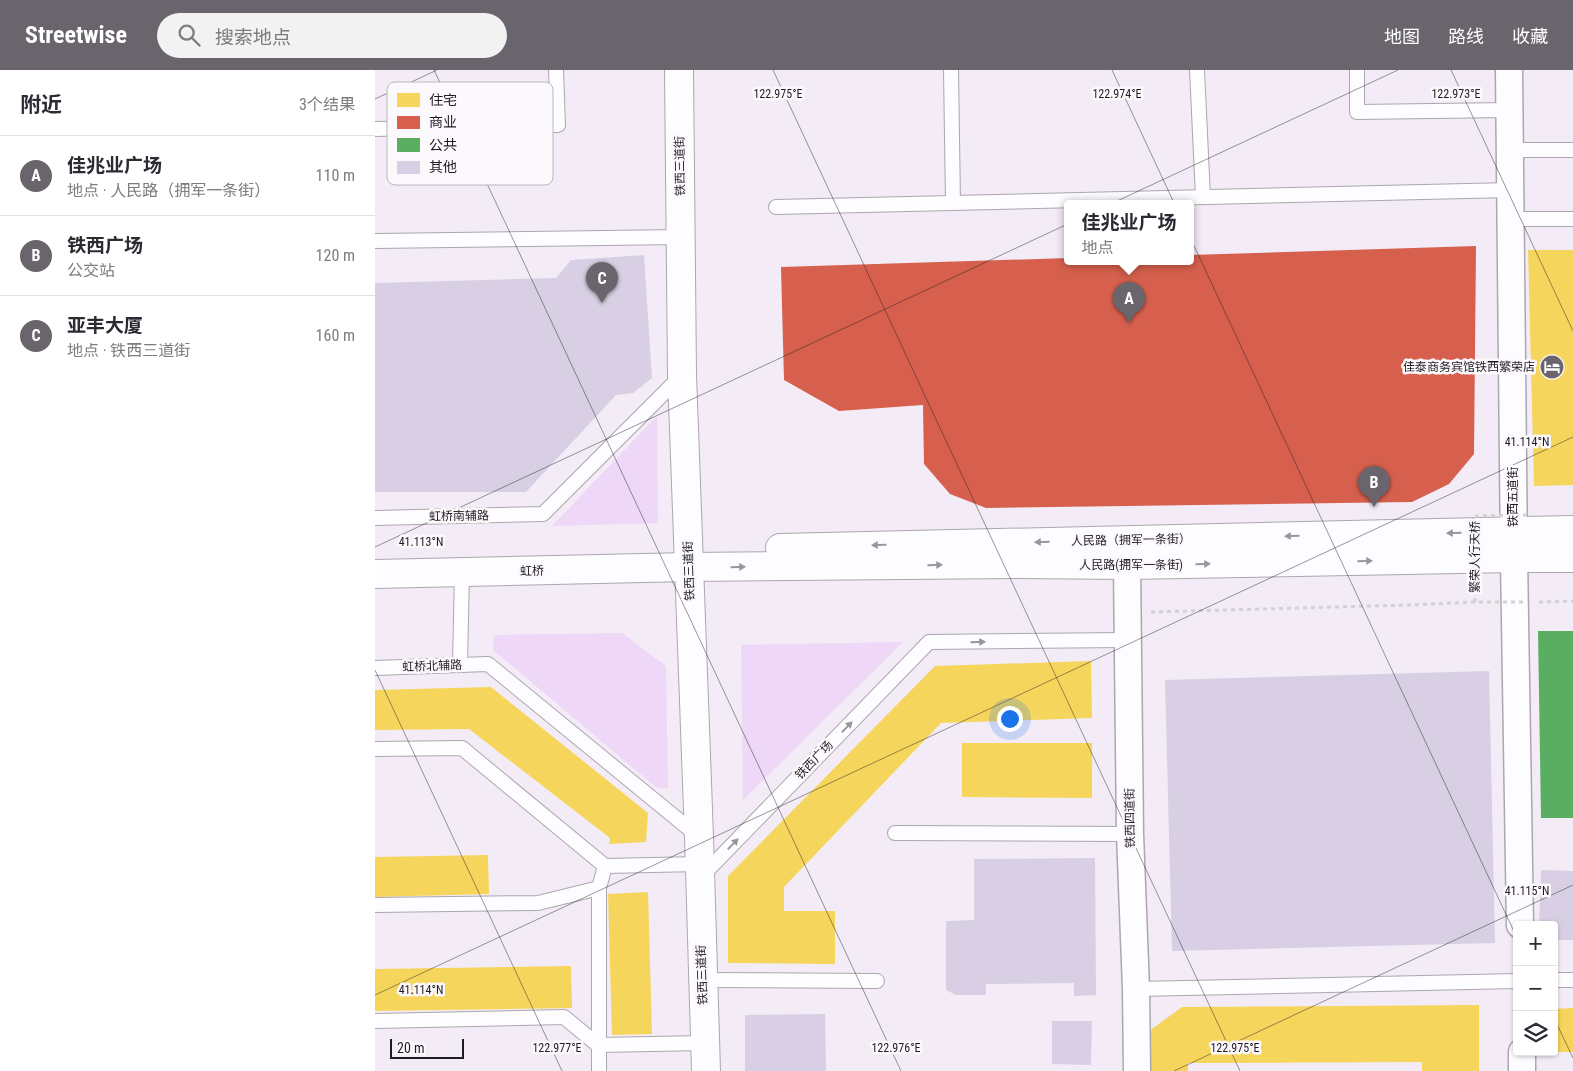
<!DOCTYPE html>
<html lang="zh">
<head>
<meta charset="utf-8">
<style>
  body { margin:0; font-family:"Roboto Condensed","Noto Sans SC",sans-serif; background:#f2f2f3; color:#2b2b33 }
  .controls { position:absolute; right:15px; bottom:15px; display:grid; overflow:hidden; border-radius:5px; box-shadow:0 1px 4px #0004 }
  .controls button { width:45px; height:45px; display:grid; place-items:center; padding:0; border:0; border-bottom:1px solid #e1e1e2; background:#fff; color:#2b2b33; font:25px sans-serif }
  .scale { position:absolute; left:15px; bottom:12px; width:74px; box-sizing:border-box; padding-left:5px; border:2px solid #201b21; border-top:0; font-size:14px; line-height:18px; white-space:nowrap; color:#201b21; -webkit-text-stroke:4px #fcf9fd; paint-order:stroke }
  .you { position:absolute; left:634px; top:648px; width:18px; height:18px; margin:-12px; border:4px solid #fff; border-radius:50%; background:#1a73e8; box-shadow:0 0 0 8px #1a73e833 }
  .badge { display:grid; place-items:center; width:32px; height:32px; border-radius:50%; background:#6a646c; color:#fff; font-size:16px; font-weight:700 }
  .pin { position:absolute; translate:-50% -41px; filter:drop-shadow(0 1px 2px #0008) }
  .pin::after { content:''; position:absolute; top:26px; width:18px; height:15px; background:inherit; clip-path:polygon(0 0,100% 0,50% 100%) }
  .popup { position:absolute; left:689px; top:130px; width:130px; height:65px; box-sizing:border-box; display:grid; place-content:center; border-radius:5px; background:#fff; filter:drop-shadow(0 1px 4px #0005); font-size:16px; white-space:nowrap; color:#7c7c81 }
  .popup b { font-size:19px; color:#2b2b33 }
  .popup::after { content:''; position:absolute; left:50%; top:100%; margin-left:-10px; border:10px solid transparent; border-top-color:#fff }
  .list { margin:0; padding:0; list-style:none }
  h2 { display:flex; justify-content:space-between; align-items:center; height:65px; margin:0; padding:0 20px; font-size:21px }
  h2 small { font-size:16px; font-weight:400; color:#7c7c81 }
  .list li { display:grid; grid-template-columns:32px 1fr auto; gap:15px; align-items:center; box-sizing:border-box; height:80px; padding:0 20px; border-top:1px solid #e1e1e2 }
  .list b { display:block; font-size:19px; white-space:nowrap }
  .list p { margin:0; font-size:16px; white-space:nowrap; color:#7c7c81 }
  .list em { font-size:16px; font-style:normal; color:#7c7c81 }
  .icon { flex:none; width:28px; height:28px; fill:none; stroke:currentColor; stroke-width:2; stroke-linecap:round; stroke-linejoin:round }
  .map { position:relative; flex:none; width:1198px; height:1001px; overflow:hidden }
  header { display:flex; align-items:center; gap:30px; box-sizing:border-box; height:70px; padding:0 25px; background:#6a646c; color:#fff }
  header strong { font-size:24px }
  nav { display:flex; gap:28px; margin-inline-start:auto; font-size:18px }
  .search { width:350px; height:45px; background:#f2f2f3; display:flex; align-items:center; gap:12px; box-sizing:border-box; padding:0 18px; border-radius:28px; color:#7c7c81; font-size:19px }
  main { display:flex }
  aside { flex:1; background:#fff }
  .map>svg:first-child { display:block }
  .green { fill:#eed7f7 }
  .homes { fill:#f6d55c }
  .shops { fill:#d6604d }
  .public { fill:#5aae61 }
  .building { fill:#d8cfe4 }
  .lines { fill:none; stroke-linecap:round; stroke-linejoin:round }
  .lane-casing { stroke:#aca7ae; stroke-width:16 }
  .street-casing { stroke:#aca7ae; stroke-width:29 }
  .secondary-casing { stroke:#aca7ae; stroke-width:30 }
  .primary-casing { stroke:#aca7ae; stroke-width:30 }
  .path { stroke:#d3d1d3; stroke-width:3; stroke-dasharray:4 4; stroke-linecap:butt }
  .lane { stroke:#fdfcfe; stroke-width:14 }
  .street { stroke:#fdfcfe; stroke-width:26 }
  .secondary { stroke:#fdfcfe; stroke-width:28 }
  .primary { stroke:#fdfcfe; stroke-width:28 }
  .path-bridge { stroke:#d3d1d3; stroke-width:3; stroke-dasharray:4 4; stroke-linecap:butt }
  .oneway { fill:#9a979b }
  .ticks { fill:none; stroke:#201b21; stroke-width:1; stroke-opacity:0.45 }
  .labels { text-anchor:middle; stroke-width:5; stroke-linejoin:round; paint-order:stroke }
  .street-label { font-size:12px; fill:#201b21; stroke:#fcf9fd }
  .poi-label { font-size:12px; fill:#201b21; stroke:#fcf9fd; text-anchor:end }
  .key { fill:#fcf9fd; stroke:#bab6bb; stroke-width:1 }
  .key-label { font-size:14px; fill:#201b21 }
  .ticks-label { font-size:12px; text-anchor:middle; fill:#201b21; stroke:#fcf9fd; stroke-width:5; stroke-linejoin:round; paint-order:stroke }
</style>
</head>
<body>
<header>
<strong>Streetwise</strong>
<div class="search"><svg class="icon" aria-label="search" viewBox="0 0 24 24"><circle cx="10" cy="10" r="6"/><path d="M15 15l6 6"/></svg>搜索地点</div>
<nav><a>地图</a><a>路线</a><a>收藏</a></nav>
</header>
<main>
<aside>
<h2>附近<small>3个结果</small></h2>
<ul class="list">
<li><span class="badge">A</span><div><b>佳兆业广场</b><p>地点 · 人民路（拥军一条街）</p></div><em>110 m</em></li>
<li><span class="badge">B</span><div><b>铁西广场</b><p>公交站</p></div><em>120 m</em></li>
<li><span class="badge">C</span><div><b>亚丰大厦</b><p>地点 · 铁西三道街</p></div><em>160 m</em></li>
</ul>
</aside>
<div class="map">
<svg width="1198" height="1001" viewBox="0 0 1198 1001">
  <rect width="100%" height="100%" fill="#f3ecf6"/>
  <!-- green -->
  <g class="green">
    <path d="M282,346L283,453L177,456Z"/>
    <path d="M247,563L291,596L293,718H282L118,580L119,565Z"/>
    <path d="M528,572L368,730L366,575Z"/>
  </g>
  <!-- homes -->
  <g class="homes">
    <path d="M1153,180H1198V415L1159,416Z"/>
    <path d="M716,591L717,648L566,653L409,817V841H460V894L353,893V806L560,596Z"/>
    <path d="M116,617L273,743L271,772L234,774L235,768L94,659L0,660V620Z"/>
    <path d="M587,673H717V728L587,727Z"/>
    <path d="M113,785L114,824L0,827V787Z"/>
    <path d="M273,822L277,964L237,965L233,824Z"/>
    <path d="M196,896L197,938L0,941V899Z"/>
    <path d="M1104,935V1001H1047V992L813,993V1001H770V964L807,937Z"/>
    <path d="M1198,938V982H1179V939Z"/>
  </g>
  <!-- shops -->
  <path class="shops" d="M1101,176L1099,384L1074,414L1037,432L611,438L575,424L549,394L548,335L464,341L409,310L406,197L693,188V192H815V185Z"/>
  <!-- public -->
  <path class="public" d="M1163,561H1198V748H1166Z"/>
  <!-- building -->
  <g class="building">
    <path d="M269,185L277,308L258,323L241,325L151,422H0V213L181,208L196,190Z"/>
    <path d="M1114,601L1120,873L797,881L790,610Z"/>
    <path d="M720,788L721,925L699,926V913L611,914V925H581L571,920V851L599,850V789Z"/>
    <path d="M1166,800L1198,801V870H1179V855H1164Z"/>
    <path d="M450,944L451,1001H370V945Z"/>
    <path d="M677,951H717L716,995L677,994Z"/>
  </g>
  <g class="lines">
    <defs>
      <g id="lane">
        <path d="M576,0L578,133"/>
        <path d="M822,0L828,127"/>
        <path d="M982,0V42L1134,40"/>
        <path d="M0,59L183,55L181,0"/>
        <path d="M1135,80H1198"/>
        <path d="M401,137L1136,120"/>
        <path d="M1136,149H1198"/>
        <path d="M0,171L306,167"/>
        <path d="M0,448L168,444L307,305"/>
        <path d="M85,595L87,502"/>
        <path d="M0,598L113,594L323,766"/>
        <path d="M0,679L87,678L230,796L324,794"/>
        <path d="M520,763L755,764"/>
        <path d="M327,806L554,572L752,570"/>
        <path d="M0,835L163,833L224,818"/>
        <path d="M328,910L502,911"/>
        <path d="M1179,910H1198"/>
        <path d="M761,919L1142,911"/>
        <path d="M0,951L189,947L223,975L330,973"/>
        <path d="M224,1001V818L230,796"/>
      </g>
      <g id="street">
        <path d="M1134,0L1139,488L1145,855"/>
        <path d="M752,495L755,764L761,919L762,1001"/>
        <path d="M1147,982V1001"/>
      </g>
      <path id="secondary" d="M304,0L307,305L324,767L331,1001"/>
      <g id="primary">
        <path d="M405,478L1198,460"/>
        <path d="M0,504L314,497L642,494L752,495L1139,488H1198"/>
      </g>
    </defs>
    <!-- lane casing -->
    <use href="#lane" class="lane-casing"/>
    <!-- street casing -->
    <use href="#street" class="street-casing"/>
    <!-- secondary casing -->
    <use href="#secondary" class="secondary-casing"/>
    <!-- primary casing -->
    <use href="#primary" class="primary-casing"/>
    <!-- path -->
    <g class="path">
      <path d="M1164,532L1198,531"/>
      <path d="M776,542L1034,535L1100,532"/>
    </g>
    <!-- lane -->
    <use href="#lane" class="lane"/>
    <!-- street -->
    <use href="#street" class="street"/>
    <!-- secondary -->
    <use href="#secondary" class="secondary"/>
    <!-- primary -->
    <use href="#primary" class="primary"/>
    <!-- path-bridge -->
    <path class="path-bridge" d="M1148,532H1100L1098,446L1151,445"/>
  </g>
  <!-- one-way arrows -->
  <defs><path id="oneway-solid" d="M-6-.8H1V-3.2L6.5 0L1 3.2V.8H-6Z" transform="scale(1.25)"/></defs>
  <g class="oneway">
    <use href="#oneway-solid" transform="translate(1079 463) rotate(179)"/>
    <use href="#oneway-solid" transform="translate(917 466) rotate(179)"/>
    <use href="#oneway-solid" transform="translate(667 472) rotate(179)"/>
    <use href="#oneway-solid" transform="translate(504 475) rotate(179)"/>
    <use href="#oneway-solid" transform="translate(990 491) rotate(-1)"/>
    <use href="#oneway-solid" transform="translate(828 494) rotate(-1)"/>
    <use href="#oneway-solid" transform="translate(560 495) rotate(-1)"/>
    <use href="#oneway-solid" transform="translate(363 497) rotate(-1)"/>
    <use href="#oneway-solid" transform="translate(603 572) rotate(-1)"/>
    <use href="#oneway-solid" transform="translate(472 657) rotate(-46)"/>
    <use href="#oneway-solid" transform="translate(358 774) rotate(-46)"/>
  </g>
  <!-- ticks -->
  <path class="ticks" d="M59,0L526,1001M398,0L865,1001M737,0L1142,868M1076,0L1198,261M0,29L62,0M0,477L1023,0M0,600L187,1001M0,925L1198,367M1179,948L1198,988M799,1001L1198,815"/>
  <!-- icons -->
  <defs>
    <symbol id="hotel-disc" viewBox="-11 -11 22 22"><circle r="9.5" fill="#6a646c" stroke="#fcf9fd"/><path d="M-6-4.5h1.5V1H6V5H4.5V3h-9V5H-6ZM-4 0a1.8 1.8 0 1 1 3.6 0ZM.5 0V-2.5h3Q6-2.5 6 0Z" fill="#fff"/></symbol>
  </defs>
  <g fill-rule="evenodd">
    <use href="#hotel-disc" x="1163" y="283" width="28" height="28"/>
  </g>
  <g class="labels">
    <!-- street labels -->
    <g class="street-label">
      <text transform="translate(305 96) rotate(-91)" y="4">铁西三道街</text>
      <text transform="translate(1138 427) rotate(-90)" y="4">铁西五道街</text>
      <text transform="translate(84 446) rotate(-1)" y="4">虹桥南辅路</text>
      <text transform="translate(756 470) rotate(-1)" y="4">人民路（拥军一条街）</text>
      <text transform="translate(1100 487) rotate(-90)" y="4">繁荣人行天桥</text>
      <text x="756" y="499">人民路(拥军一条街)</text>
      <text transform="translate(157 501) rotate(-1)" y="4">虹桥</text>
      <text transform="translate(314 501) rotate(-92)" y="4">铁西三道街</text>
      <text transform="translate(57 596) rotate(-2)" y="4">虹桥北辅路</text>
      <text transform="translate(439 690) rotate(-46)" y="4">铁西广场</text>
      <text transform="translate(755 748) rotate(-91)" y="4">铁西四道街</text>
      <text transform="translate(327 905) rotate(-92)" y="4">铁西三道街</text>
    </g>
    <!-- poi labels -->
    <g class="poi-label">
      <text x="1160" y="301">佳泰商务宾馆铁西繁荣店</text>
    </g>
  </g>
  <!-- legend -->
  <rect x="12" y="12" width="166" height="103" rx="8" class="key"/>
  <rect x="22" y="23" width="23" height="14" fill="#f6d55c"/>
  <rect x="22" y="46" width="23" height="13" fill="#d6604d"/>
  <rect x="22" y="68" width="23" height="14" fill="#5aae61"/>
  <rect x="22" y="91" width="23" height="13" fill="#d8cfe4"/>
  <g class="key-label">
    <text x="54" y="35">住宅</text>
    <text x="54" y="57">商业</text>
    <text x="54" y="80">公共</text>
    <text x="54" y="102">其他</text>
  </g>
  <g class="ticks-label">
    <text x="403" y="28">122.975°E</text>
    <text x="742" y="28">122.974°E</text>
    <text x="1081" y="28">122.973°E</text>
    <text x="1152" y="376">41.114°N</text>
    <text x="46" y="476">41.113°N</text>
    <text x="1152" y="825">41.115°N</text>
    <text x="46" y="924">41.114°N</text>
    <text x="521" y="982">122.976°E</text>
    <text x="860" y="982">122.975°E</text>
    <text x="182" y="982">122.977°E</text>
  </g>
</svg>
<div class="controls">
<button>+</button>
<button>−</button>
<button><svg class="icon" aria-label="layers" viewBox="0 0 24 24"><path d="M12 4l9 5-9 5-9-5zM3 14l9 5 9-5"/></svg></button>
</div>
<div class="scale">20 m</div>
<div class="you"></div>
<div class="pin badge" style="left:754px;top:253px">A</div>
<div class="popup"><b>佳兆业广场</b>地点</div>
<div class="pin badge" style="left:999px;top:437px">B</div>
<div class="pin badge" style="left:227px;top:233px">C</div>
</div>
</main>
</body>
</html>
